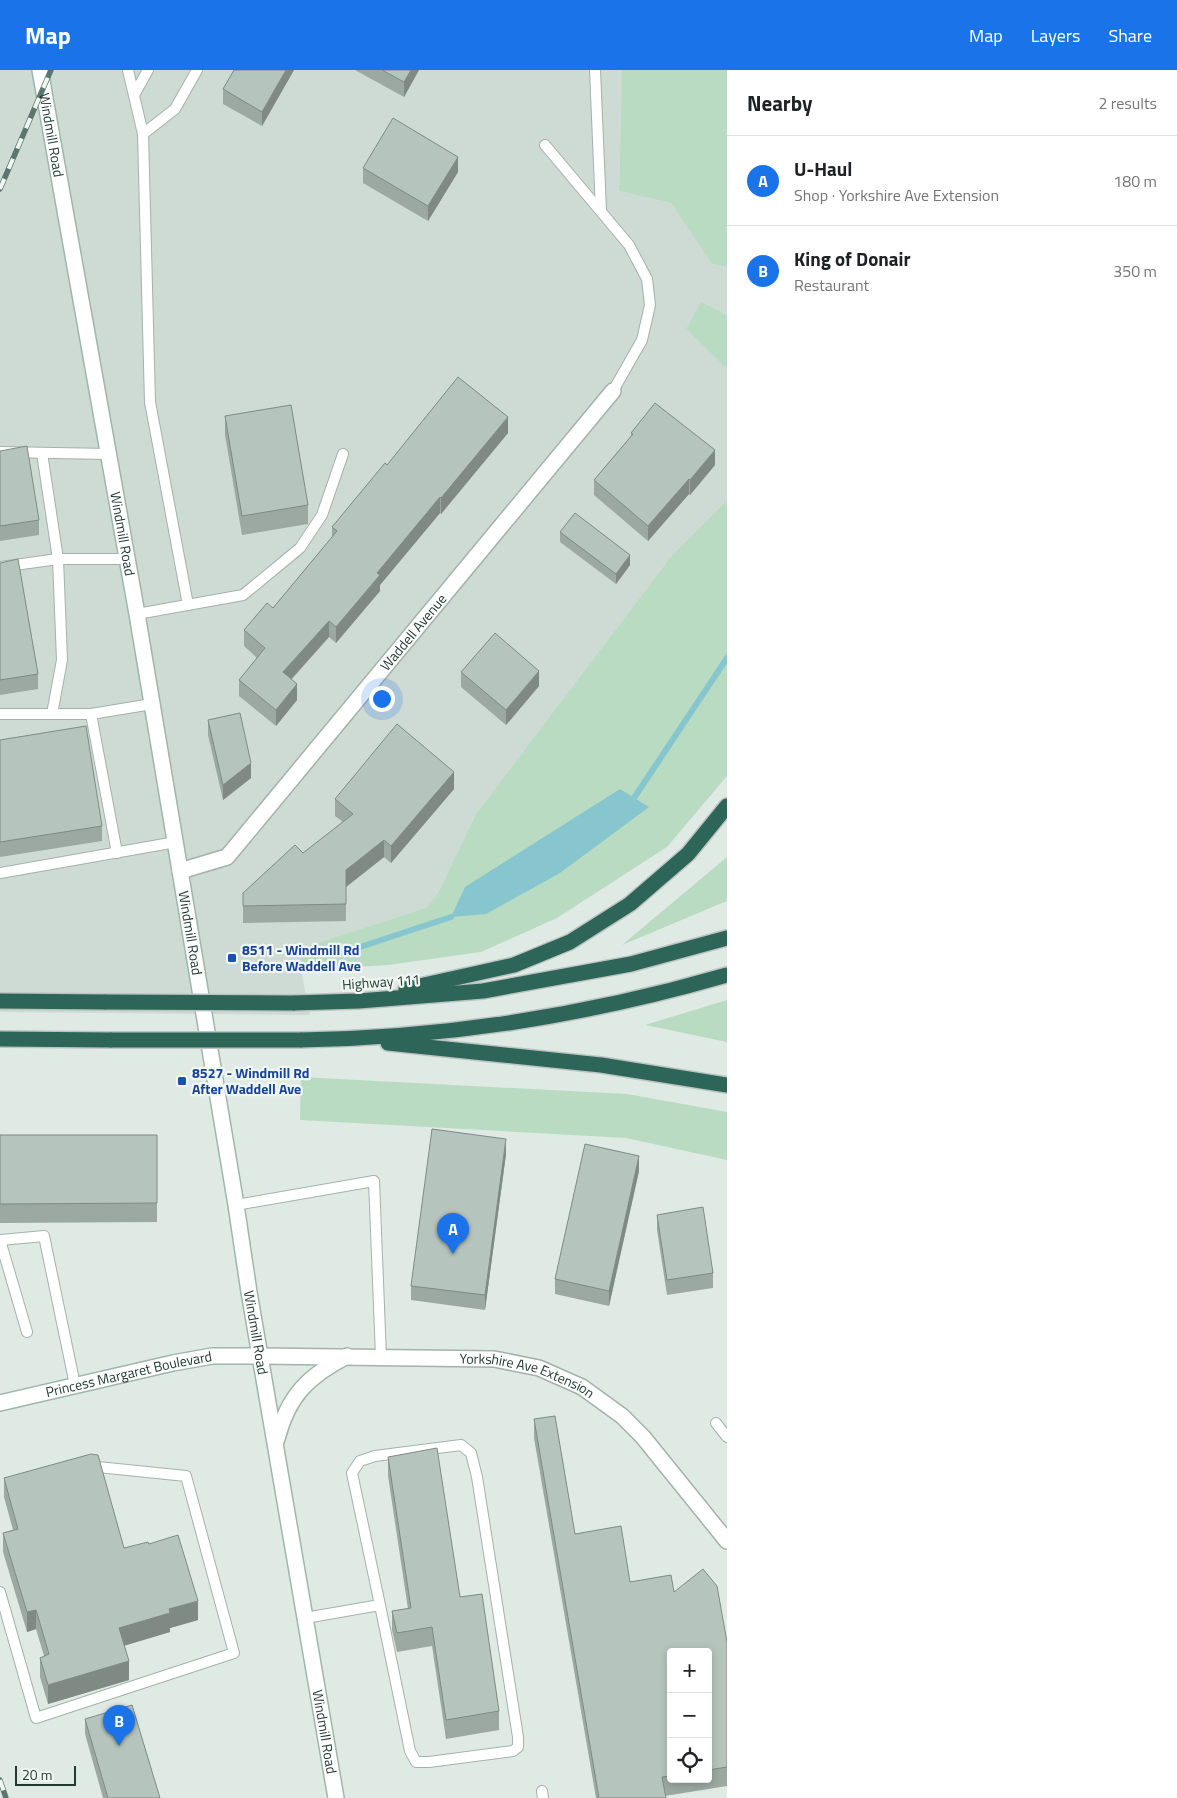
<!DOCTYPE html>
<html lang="en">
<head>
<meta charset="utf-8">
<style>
  body { margin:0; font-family:"Titillium Web",sans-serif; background:#f2f2f2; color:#202124 }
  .controls { position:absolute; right:15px; bottom:15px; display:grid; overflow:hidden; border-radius:5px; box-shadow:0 2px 8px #0003 }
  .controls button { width:45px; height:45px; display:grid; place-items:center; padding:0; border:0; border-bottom:1px solid #e0e0e0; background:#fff; color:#202124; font:25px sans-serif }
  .scale { position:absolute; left:15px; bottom:12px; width:61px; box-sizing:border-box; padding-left:5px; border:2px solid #213a32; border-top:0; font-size:14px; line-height:18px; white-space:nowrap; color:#213a32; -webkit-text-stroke:4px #f0f7f3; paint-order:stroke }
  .you { position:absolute; left:381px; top:628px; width:18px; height:18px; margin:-12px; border:4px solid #fff; border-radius:50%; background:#1a73e8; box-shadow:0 0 0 8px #1a73e833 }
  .badge { display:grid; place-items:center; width:32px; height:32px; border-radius:50%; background:#1a73e8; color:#fff; font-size:16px; font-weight:700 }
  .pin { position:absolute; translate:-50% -41px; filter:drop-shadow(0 1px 2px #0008) }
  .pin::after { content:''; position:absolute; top:26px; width:18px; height:15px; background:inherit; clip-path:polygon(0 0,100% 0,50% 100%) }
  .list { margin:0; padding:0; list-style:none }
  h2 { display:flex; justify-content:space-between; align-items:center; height:65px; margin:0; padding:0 20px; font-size:21px }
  h2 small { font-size:16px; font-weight:400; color:#757577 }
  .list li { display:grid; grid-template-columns:32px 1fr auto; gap:15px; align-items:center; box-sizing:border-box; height:90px; padding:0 20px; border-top:1px solid #e0e0e0 }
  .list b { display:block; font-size:19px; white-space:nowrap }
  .list p { margin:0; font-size:16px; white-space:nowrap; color:#757577 }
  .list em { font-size:16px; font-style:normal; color:#757577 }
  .icon { flex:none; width:28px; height:28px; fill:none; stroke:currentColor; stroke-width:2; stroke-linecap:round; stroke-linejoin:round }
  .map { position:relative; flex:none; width:727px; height:1728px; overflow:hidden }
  header { display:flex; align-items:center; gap:30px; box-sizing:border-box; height:70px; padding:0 25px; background:#1a73e8; color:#fff }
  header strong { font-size:24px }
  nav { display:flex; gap:28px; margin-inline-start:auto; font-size:18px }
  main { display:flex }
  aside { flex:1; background:#fff }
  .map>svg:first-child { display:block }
  .built { fill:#cedad4 }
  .green { fill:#b9dbc1 }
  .water { fill:#88c6cf }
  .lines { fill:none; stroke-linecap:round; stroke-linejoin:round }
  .stream { stroke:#88c6cf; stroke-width:6 }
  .lane-casing { stroke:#a3b2ac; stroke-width:12 }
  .street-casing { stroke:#a3b2ac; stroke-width:18 }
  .secondary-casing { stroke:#9fb6ad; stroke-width:18 }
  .highway-casing { stroke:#bcc4c2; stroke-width:18 }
  .lane { stroke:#fff; stroke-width:10 }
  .street { stroke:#fff; stroke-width:15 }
  .secondary { stroke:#fff; stroke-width:15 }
  .highway { stroke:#2d6658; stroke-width:15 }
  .rail-casing { stroke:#5b766e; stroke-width:5.5 }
  .rail { stroke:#f0f7f3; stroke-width:4; stroke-dasharray:11; stroke-linecap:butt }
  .highway-bridge-casing { stroke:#bcc4c2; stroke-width:18; stroke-linecap:butt }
  .highway-bridge { stroke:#2d6658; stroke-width:15 }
  .wall { fill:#9ca9a3; fill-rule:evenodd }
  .shaded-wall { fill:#7f8a85 }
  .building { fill:#b5c5be; stroke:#7f8a85 }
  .transit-dot { fill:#1a4fb4; stroke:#f0f7f3; stroke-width:2 }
  .labels { text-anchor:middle; stroke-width:4.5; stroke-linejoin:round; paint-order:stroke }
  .street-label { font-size:14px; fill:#213a32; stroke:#f0f7f3 }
  .transit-label { font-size:14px; font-weight:bold; fill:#164399; stroke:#f0f7f3; text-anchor:start }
</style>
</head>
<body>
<header>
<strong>Map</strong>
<nav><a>Map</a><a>Layers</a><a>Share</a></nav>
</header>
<main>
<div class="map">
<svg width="727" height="1728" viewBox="0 0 727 1728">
  <rect width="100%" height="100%" fill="#e0eae5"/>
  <!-- built -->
  <path class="built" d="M0,0H622L619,121L671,133L712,194L727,197V245L701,233L686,259L727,299V430L672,485L476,744L438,823L426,838L301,878V900L310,945L0,942Z"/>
  <!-- green -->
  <g class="green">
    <path d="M622,0H727V197L712,194L671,133L619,121Z"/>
    <path d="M701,232L727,245V299L686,259Z"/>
    <path d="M727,430V706L667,777L557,848L481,882L388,895L301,900V878L426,838L438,823L476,744L672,485Z"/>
    <path d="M727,787V831L622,875Z"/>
    <path d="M727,930V972L645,955Z"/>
    <path d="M301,1007L627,1024L727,1042V1090L626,1068L300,1050Z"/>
  </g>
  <!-- water -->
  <path class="water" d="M620,719L649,737L560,803L486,844L451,847L465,817Z"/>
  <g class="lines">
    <!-- stream -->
    <g class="stream">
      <path d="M634,728L727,588"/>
      <path d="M342,883L451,847"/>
    </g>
    <defs>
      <g id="lane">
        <path d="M128,0L143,64L150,332L188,535"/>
        <path d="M595,0L601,141"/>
        <path d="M134,25L148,0"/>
        <path d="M143,64L175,39L197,0"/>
        <path d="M545,75L629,175L647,209L650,235L642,270L613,321"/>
        <path d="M0,382L109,384"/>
        <path d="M42,383L58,489H128"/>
        <path d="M0,497L58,489L62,590L52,644"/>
        <path d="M137,544L243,525L300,478L322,445L343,384"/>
        <path d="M0,644H91"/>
        <path d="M117,783L91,644L152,634"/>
        <path d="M0,803L176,772"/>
        <path d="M236,1135L374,1111L381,1287"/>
        <path d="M0,1170L27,1262"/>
        <path d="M1,1170L44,1166L75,1315"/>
        <path d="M716,1353L727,1367"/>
        <path d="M0,1522L36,1648L234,1583L186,1406L88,1396"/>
        <path d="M305,1548L380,1535L352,1403L360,1391L375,1386L461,1375L471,1383L477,1407L518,1667V1677L513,1681L429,1692H416L410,1681L380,1535"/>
        <path d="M542,1721L543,1728"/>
      </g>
      <g id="street">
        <path id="s1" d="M180,801L227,787L613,321"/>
        <path id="s2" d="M260,1286L494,1289L539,1298L582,1317L622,1346L643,1367L727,1471"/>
      </g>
      <g id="secondary">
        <path id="s3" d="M40,0L137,544L236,1135L249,1222L336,1728"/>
        <path id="s4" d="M0,1333L173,1293L212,1286H260"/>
        <path d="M277,1369C288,1326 308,1306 347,1286"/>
      </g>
      <g id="highway">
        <path d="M406,919L514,895L570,872L630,834L688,784L727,736"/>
        <path d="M0,931L106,932"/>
        <path d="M293,933L359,931L483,921L631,894L727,868"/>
        <path d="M0,969L112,970"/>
        <path d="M300,970C444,968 589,945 727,905"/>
        <path d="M388,973L601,995L727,1015"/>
      </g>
    </defs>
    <!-- lane casing -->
    <use href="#lane" class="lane-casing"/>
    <!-- street casing -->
    <use href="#street" class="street-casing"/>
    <!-- secondary casing -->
    <use href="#secondary" class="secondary-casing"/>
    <!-- highway casing -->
    <use href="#highway" class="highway-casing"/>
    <!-- lane -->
    <use href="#lane" class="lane"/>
    <!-- street -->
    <use href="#street" class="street"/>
    <!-- secondary -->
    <use href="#secondary" class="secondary"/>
    <!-- highway -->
    <use href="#highway" class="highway"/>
    <defs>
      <g id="rail">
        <path d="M0,119L51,0"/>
        <path d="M0,1710L6,1728"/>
      </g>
    </defs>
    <!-- rail casing -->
    <use href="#rail" class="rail-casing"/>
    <!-- rail -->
    <use href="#rail" class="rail"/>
    <defs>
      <g id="highway-bridge">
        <path d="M106,932L293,933"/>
        <path d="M112,970H300"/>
      </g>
    </defs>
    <!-- highway-bridge casing -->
    <use href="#highway-bridge" class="highway-bridge-casing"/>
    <!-- highway-bridge -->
    <use href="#highway-bridge" class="highway-bridge"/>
  </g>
  <!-- wall -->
  <g class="wall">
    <path d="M294,0L262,56L223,34V19Z"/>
    <path d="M355,0H419L404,27Z"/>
    <path d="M363,98L458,102L428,151L363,113Z"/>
    <path d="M225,346L308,435V454L242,465L225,365Z"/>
    <path d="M508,363L441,444L440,443L380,515V521L336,573L329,567L292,609L297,630L276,656L239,626V610L257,588L244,576V560L273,538L332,467V457L387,395Z"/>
    <path d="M631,363L715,395L690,425L689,424L648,471L594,425V410L631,366Z"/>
    <path d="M0,381L39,450V465L0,471Z"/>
    <path d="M560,462L630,495L616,514L560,472Z"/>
    <path d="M0,493L38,604V619L0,625Z"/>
    <path d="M461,602L539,616L506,655L461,617Z"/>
    <path d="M208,650L251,708L223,730L208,665Z"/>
    <path d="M0,670L102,756V771L0,787Z"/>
    <path d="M454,719L391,793L384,787L346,817V851L243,853V823L303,783L343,752L335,746V729Z"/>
    <path d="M0,1065H157V1152L0,1153Z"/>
    <path d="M506,1084L485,1240L411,1230V1216Z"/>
    <path d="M639,1101L609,1236L555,1224V1209Z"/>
    <path d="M657,1145L713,1203V1218L667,1225L657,1160Z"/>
    <path d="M534,1349L575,1464L630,1512L674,1522L727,1572V1716L665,1726L666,1728H596L534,1368ZM671,1582H708V1709H671Z"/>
    <path d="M388,1387L460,1527L499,1641V1660L446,1669L432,1576L397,1582L392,1560V1541L408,1539L388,1406Z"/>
    <path d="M4,1408L124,1478L149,1474L198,1550L170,1558V1562L124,1576L129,1610L48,1634L40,1607V1588L44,1586L36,1559L27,1562L3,1482V1463L13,1460L4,1427Z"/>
    <path d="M85,1649L160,1728H103L85,1664Z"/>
  </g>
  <!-- shaded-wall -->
  <g class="shaded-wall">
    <path d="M286,0H294L262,56V42Z"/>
    <path d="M411,0H419L404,27V12Z"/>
    <path d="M458,87V102L428,151V136Z"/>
    <path d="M508,347V363L441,444V428Z"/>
    <path d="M715,380V395L690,425V410Z"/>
    <path d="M689,409V424L648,471V456Z"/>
    <path d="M440,427V443L380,515V521L336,573V557L377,503Z"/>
    <path d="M630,485V495L616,514V504Z"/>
    <path d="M329,551V567L283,618V602Z"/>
    <path d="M539,601V616L506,655V640Z"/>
    <path d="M297,614V630L276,656V640Z"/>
    <path d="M251,693V708L223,730V715Z"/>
    <path d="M454,702V719L391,793V776Z"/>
    <path d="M384,770V787L346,817V800Z"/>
    <path d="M506,1069V1084L485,1240V1225Z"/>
    <path d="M639,1086V1101L609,1236V1221Z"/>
    <path d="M198,1531V1550L170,1558V1562L119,1577V1558L169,1539Z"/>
    <path d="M36,1540V1559L27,1562V1542Z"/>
    <path d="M129,1591V1610L48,1634V1615Z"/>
  </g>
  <!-- building -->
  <g class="building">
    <path d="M234,0H286L262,42L223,19Z"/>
    <path d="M382,0H411L404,12Z"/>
    <path d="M393,48L458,87L428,136L363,98Z"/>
    <path d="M458,307L508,347L441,428L440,427L377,503L380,505L336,557L329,551L283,602L297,614L276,640L239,610L265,578L244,560L267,533L273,538L337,461L332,457L385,393L387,395Z"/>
    <path d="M655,333L715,380L690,410L689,409L648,456L594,410L633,364L631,363Z"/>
    <path d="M291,335L308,435L242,446L225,346Z"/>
    <path d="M27,376L39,450L0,456V381Z"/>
    <path d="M575,443L630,485L616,504L560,462Z"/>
    <path d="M18,489L38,604L0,610V493Z"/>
    <path d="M495,563L539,601L506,640L461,602Z"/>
    <path d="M240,643L251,693L223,715L208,650Z"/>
    <path d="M397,654L454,702L391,776L384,770L346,800V834L243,836V823L295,775L303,783L353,744L335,729Z"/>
    <path d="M86,656L102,756L0,772V670Z"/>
    <path d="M432,1059L506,1069L485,1225L411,1216Z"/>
    <path d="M0,1065H157V1133L0,1134Z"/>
    <path d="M585,1074L639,1086L609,1221L555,1209Z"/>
    <path d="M703,1137L713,1203L667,1210L657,1145Z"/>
    <path d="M555,1346L575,1464L621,1456L630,1512L671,1505L674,1522L703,1499L717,1516L727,1572V1697L708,1700V1582H671V1706L662,1707L666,1728H599L534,1349Z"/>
    <path d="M437,1378L460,1527L482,1524L499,1641L446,1650L432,1557L397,1563L392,1541L411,1538L388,1387Z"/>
    <path d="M91,1384L98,1385L124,1478L148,1472L149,1474L178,1465L198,1531L169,1539L170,1543L119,1558L129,1591L48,1615L40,1588L49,1584L36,1540L27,1542L3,1463L18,1459L4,1408Z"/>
    <path d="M132,1635L160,1728H108L85,1649Z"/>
  </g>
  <!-- markers -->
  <g class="transit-dot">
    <rect x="227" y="883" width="10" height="10" rx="2.5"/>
    <rect x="177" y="1006" width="10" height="10" rx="2.5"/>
  </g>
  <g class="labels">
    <!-- street labels -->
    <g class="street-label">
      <text dy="5" stroke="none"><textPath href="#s3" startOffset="66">Windmill Road</textPath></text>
      <text dy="5" stroke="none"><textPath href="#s3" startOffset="471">Windmill Road</textPath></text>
      <text dy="5" stroke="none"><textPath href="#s1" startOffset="341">Waddell Avenue</textPath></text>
      <text dy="5" stroke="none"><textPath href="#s3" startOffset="876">Windmill Road</textPath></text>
      <text transform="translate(381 912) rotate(-4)" y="5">Highway 111</text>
      <text dy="5" stroke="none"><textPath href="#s3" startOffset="1281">Windmill Road</textPath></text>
      <text dy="5" stroke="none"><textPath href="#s4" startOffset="132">Princess Margaret Boulevard</textPath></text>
      <text dy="5" stroke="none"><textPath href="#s2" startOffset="270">Yorkshire Ave Extension</textPath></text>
      <text dy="5" stroke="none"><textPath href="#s3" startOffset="1686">Windmill Road</textPath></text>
    </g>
    <!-- transit labels -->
    <g class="transit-label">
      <text x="242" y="885">8511 - Windmill Rd<tspan x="242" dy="16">Before Waddell Ave</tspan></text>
      <text x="192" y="1008">8527 - Windmill Rd<tspan x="192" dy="16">After Waddell Ave</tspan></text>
    </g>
  </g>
</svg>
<div class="controls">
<button>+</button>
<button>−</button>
<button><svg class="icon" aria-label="locate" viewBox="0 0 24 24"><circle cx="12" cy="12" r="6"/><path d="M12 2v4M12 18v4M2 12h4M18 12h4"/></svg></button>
</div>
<div class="scale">20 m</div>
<div class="you"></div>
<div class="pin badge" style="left:453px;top:1184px">A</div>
<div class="pin badge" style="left:119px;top:1676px">B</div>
</div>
<aside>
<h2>Nearby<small>2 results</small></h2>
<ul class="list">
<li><span class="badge">A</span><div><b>U-Haul</b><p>Shop · Yorkshire Ave Extension</p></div><em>180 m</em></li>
<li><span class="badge">B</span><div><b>King of Donair</b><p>Restaurant</p></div><em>350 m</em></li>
</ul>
</aside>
</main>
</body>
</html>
